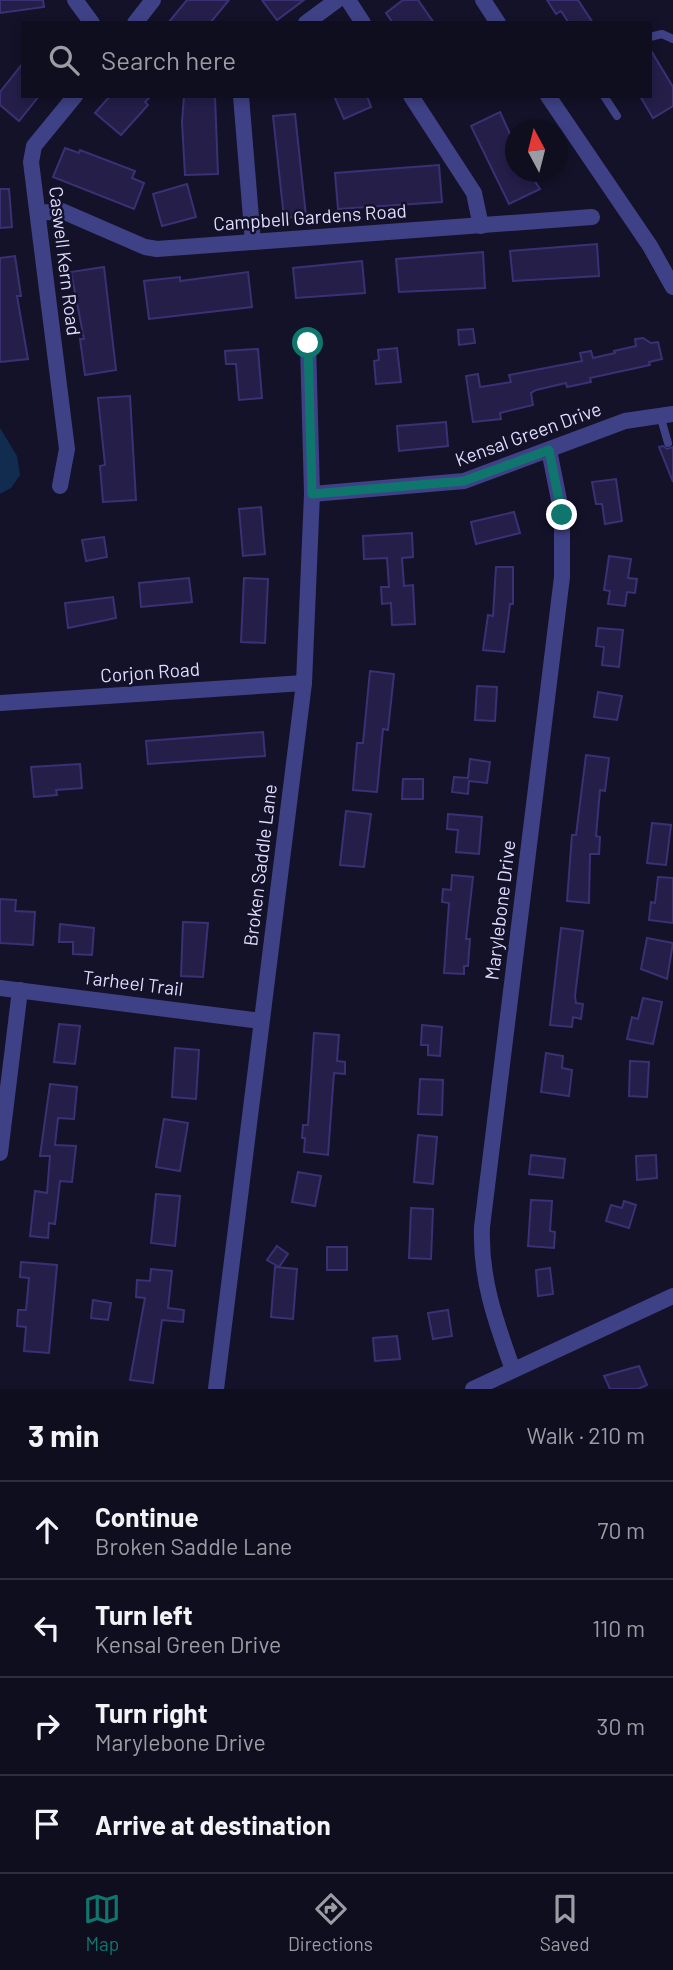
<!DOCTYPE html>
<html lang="en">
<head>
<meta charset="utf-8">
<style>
  body { margin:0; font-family:Barlow,sans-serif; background:#181728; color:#f1f3f6 }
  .compass { position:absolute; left:505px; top:119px; width:63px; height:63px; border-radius:50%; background:#0f0e1f; box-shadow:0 4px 10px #0003; rotate:353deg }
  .stop { position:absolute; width:21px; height:21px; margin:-16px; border:5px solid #0f766e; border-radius:50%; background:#fff }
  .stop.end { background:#0f766e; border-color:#fff; box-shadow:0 2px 7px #0008 }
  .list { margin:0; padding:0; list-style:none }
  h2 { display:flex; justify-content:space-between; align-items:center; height:91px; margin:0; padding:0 28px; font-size:30px }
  h2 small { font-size:23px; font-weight:400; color:#9b9ca4 }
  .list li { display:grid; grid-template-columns:46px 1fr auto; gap:21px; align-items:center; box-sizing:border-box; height:98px; padding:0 28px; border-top:2px solid #2f2e3d }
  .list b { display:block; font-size:26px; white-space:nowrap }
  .list p { margin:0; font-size:23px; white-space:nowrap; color:#9b9ca4 }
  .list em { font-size:23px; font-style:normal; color:#9b9ca4 }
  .icon { flex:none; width:38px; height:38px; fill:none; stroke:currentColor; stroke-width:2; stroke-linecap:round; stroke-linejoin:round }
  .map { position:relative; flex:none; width:673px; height:1389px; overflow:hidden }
  .search { position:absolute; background:#0f0e1f; box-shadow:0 4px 10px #0003; left:21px; right:21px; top:21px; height:77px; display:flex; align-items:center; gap:18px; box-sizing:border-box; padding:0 24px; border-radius:0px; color:#9b9ca4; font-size:26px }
  .sheet { height:483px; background:#0f0e1f }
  nav { display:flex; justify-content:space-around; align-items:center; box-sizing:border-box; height:98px; border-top:2px solid #2f2e3d; background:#0f0e1f; font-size:19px; color:#9b9ca4 }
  nav a { display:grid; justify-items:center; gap:4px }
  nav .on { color:#0f766e }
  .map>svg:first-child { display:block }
  .water { fill:#112c4e }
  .building { fill:#241e49; stroke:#3a3175; stroke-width:2 }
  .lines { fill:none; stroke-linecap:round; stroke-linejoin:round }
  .service { stroke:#3f4186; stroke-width:8 }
  .minor { stroke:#3f4186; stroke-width:16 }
  .route { stroke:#0f766e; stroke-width:9 }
  .labels { text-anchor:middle; stroke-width:5; stroke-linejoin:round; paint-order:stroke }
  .street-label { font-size:19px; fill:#dddbfe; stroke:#141229 }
</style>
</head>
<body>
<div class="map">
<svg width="673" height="1389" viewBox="0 0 673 1389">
  <rect width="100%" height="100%" fill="#141229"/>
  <!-- water -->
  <path class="water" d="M0,428L17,456L20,475L11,488L0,494Z"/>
  <!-- building -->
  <g class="building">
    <path d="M0,0H43L44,7L0,13Z"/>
    <path d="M187,0H229L210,23H168Z"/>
    <path d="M262,0H304L277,20Z"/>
    <path d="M403,0H418L434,23H393L386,13Z"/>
    <path d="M547,0H578L593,23H569L561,11L556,14Z"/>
    <path d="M650,49L673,87V106L653,118L640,96H650Z"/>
    <path d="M23,63V96H39L19,121L0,105V92Z"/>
    <path d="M110,96H151L145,102L148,105L121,135L95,113Z"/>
    <path d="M184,96H215L218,174L185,175L182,122Z"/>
    <path d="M334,96H367L371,107L344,119Z"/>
    <path d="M500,112L515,145V172H529L540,189L509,204L471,126Z"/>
    <path d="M295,114L306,216L284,218L273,116Z"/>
    <path d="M65,148L79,153L80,150L135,171L132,178L144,183L134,209L53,177Z"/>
    <path d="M439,165L442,202L338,209L335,173Z"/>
    <path d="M187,184L196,217L162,226L153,194Z"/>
    <path d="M0,189H9L12,227L0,228Z"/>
    <path d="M597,244L599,276L513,281L510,251Z"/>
    <path d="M483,252L485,288L399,292L396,259Z"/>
    <path d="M15,256L21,296H17L28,359L0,362V258Z"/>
    <path d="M362,261L365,293L296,298L293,268Z"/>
    <path d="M104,267L116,370L85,375L80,339H84L71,272Z"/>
    <path d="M248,272L252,307L149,319L144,281L180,277V281Z"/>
    <path d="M473,329L475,343L459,345L458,330Z"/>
    <path d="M643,338L651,343L658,342L662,359L649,362L650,365L590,378L591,382L567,387L566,383L536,390L531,393L533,405L500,413L501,419L473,422L466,376L478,374L480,387L511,382L509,375L582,361L580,353L591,351L593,358L615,353L614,351L636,346L635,339Z"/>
    <path d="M397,348L401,382L376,384L374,361L379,360L378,350Z"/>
    <path d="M258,349L262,398L239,400L236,364H226L225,351Z"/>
    <path d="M130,396L136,500L103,502L100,466L105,465L98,398Z"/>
    <path d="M446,422L448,446L399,451L397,426Z"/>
    <path d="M663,446L667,449L673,447V482L659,447Z"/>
    <path d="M616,479L622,521L605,524L602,504H596L592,482Z"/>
    <path d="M261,507L265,554L243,556L239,509Z"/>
    <path d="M514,512L520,533L476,544L471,522Z"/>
    <path d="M412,533L413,557L402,558L404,586L413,585L415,624L392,625L391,603L382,604L381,587H389L387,558L364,559L363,536Z"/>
    <path d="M104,537L107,557L86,561L82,540Z"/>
    <path d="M609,556L631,559L628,578L637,579L635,593L627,592L625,606L608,604L610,591L604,590Z"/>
    <path d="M496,567H513V604H510L504,652L483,650L488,615L493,616Z"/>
    <path d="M189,578L192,602L141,607L139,583Z"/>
    <path d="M244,578L268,579L265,643L241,642Z"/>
    <path d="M113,597L116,618L68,628L65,603Z"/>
    <path d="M598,628L623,630L619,667L602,665L604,647L596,646Z"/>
    <path d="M370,671L394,674L388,730L383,729L377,792L353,790L357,743H363Z"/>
    <path d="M477,686L497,687L495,721L475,720Z"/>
    <path d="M598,692L622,696L617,720L594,717Z"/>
    <path d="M263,732L265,756L148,764L146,741Z"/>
    <path d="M586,755L609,758L605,791L600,790L596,836L600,837L599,854H590L589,903L567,901L572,835H576Z"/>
    <path d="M470,759L490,762L487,783L469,781L468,794L452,792L454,777L468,778Z"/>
    <path d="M80,764L82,788L56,790L57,795L34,797L31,767Z"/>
    <path d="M403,779H423V799H402Z"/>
    <path d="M346,811L371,814L364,867L340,865Z"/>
    <path d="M448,814L482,817L479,854L456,852L458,830L447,829Z"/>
    <path d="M652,823L671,825L666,865L647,863Z"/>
    <path d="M452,875L473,877L466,939H470L468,966H464V974L444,973L449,903L442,902L443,889L451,890Z"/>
    <path d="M658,877L673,878V923L649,920L651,902L655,903Z"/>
    <path d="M0,899L16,900L15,911L35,912L33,945L0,943Z"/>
    <path d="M183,922L208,923L203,977L181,976Z"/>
    <path d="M60,924L94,928L92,955L73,954V942H59Z"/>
    <path d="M561,928L583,931L575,996L576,1003L583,1004L581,1019L573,1017L572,1027L550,1025Z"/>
    <path d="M647,938L673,943L667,979L641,969Z"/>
    <path d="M643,998L662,1002L653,1044L627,1039L632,1017L638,1019Z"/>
    <path d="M59,1024L80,1026L75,1064L54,1062Z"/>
    <path d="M422,1025L442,1027L440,1056L428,1055V1045H421Z"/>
    <path d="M314,1033L339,1035L337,1061L345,1062V1074L334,1073L328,1155L304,1152L305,1138H302L303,1125H308Z"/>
    <path d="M175,1048L199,1050L196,1099L172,1097Z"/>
    <path d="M546,1053L563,1056L562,1068L572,1070L569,1096L541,1092Z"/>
    <path d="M630,1061L649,1062L647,1097L629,1096Z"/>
    <path d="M420,1079L443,1080L442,1115L418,1114Z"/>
    <path d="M50,1084L77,1087L74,1119L58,1118L55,1145L76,1146L72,1182L60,1181L55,1224L49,1223L48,1238L30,1236L35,1191L47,1193L50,1156H40Z"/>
    <path d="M164,1119L188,1123L180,1171L156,1167Z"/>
    <path d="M418,1135L437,1137L433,1184L414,1182Z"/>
    <path d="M531,1155L565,1159L563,1178L529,1174Z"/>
    <path d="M656,1155L657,1178L637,1180L636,1156Z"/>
    <path d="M298,1172L321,1176L315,1206L292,1202Z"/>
    <path d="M156,1194L180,1196L175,1246L151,1243Z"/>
    <path d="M531,1200L552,1201L550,1231L555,1232L554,1248L528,1246Z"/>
    <path d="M624,1201L636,1205L629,1228L606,1221L611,1205L622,1208Z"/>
    <path d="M411,1208L433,1209L431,1259L409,1258Z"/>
    <path d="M277,1246L288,1254L279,1267L267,1260Z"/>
    <rect x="327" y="1247" width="20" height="23"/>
    <path d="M21,1262L57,1265L49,1353L24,1351L26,1327L17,1326L18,1310H26L29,1278L20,1277Z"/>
    <path d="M275,1267L297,1269L293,1319L271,1317Z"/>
    <path d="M550,1268L553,1294L538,1296L536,1270Z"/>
    <path d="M151,1269L172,1271L168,1308L184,1310L183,1322L162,1320L153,1383L130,1380L145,1298L136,1297L137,1280L150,1281Z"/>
    <path d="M93,1300L111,1303L108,1320L91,1318Z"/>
    <path d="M448,1310L452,1336L433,1339L428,1313Z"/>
    <path d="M397,1336L400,1359L375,1361L373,1338Z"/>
    <path d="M639,1366L647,1385L638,1389H610L604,1376Z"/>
  </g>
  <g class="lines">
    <!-- service -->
    <g class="service">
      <path d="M650,37L662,34L673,39"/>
      <path d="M604,96L617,116"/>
      <path d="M660,415L668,443"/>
    </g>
    <!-- minor -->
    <g class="minor">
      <path d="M75,0L92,23"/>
      <path d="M348,0L363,23"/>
      <path d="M483,0L498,23"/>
      <path d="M135,23L153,0"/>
      <path d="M306,23L337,0"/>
      <path d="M241,96L253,242"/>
      <path d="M411,96L474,193L481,226"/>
      <path d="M548,96L650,246L673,287"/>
      <path d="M38,213L62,211L145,247L157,249L592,217"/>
      <path d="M60,486L67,449L31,162L34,146L75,96"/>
      <path d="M312,494L464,481L625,421L673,414"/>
      <path d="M0,703L304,683"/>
      <path d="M0,988L261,1021"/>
      <path d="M0,1153L20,990"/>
      <path d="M513,1370C496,1322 480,1279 482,1227L562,577V515L549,450"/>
      <path d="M216,1389L304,683L312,494L308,343"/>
      <path d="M473,1389L673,1296"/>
    </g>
  </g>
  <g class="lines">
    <!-- route -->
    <path class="route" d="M308,343L312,494L464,481L549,450L562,515"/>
  </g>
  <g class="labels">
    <!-- street labels -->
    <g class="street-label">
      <text transform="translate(310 217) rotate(-4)" y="7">Campbell Gardens Road</text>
      <text transform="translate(65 261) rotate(83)" y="7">Caswell Kern Road</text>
      <text transform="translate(528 434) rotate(-20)" y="7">Kensal Green Drive</text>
      <text transform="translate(150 672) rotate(-4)" y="7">Corjon Road</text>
      <text transform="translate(260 865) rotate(-83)" y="7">Broken Saddle Lane</text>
      <text transform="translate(500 910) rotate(-83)" y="7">Marylebone Drive</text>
      <text transform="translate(133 983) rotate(7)" y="7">Tarheel Trail</text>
    </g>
  </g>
</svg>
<svg class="compass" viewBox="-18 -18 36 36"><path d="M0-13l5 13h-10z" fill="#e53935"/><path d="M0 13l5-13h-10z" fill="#9b9ca4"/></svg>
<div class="stop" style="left:308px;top:343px"></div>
<div class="stop end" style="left:562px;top:515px"></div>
<div class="search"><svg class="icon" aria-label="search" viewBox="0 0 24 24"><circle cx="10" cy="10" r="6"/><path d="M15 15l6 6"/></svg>Search here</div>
</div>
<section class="sheet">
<h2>3 min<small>Walk · 210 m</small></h2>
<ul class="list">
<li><svg class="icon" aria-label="ahead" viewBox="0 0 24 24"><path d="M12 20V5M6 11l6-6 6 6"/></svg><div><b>Continue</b><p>Broken Saddle Lane</p></div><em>70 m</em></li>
<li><svg class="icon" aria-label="left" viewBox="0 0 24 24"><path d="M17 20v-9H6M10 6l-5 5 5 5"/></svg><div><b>Turn left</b><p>Kensal Green Drive</p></div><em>110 m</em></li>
<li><svg class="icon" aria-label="right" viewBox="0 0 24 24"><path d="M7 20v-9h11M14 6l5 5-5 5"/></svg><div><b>Turn right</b><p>Marylebone Drive</p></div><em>30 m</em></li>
<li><svg class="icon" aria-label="arrive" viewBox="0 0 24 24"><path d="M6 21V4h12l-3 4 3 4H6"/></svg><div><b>Arrive at destination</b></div></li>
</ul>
</section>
<nav>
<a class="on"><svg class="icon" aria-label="map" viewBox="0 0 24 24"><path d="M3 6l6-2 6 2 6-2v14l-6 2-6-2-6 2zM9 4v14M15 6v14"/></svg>Map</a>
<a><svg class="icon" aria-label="directions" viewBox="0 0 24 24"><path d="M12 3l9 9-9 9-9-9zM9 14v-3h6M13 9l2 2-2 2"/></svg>Directions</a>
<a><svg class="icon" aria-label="saved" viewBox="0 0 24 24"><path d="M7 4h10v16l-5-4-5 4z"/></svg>Saved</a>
</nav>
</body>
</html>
